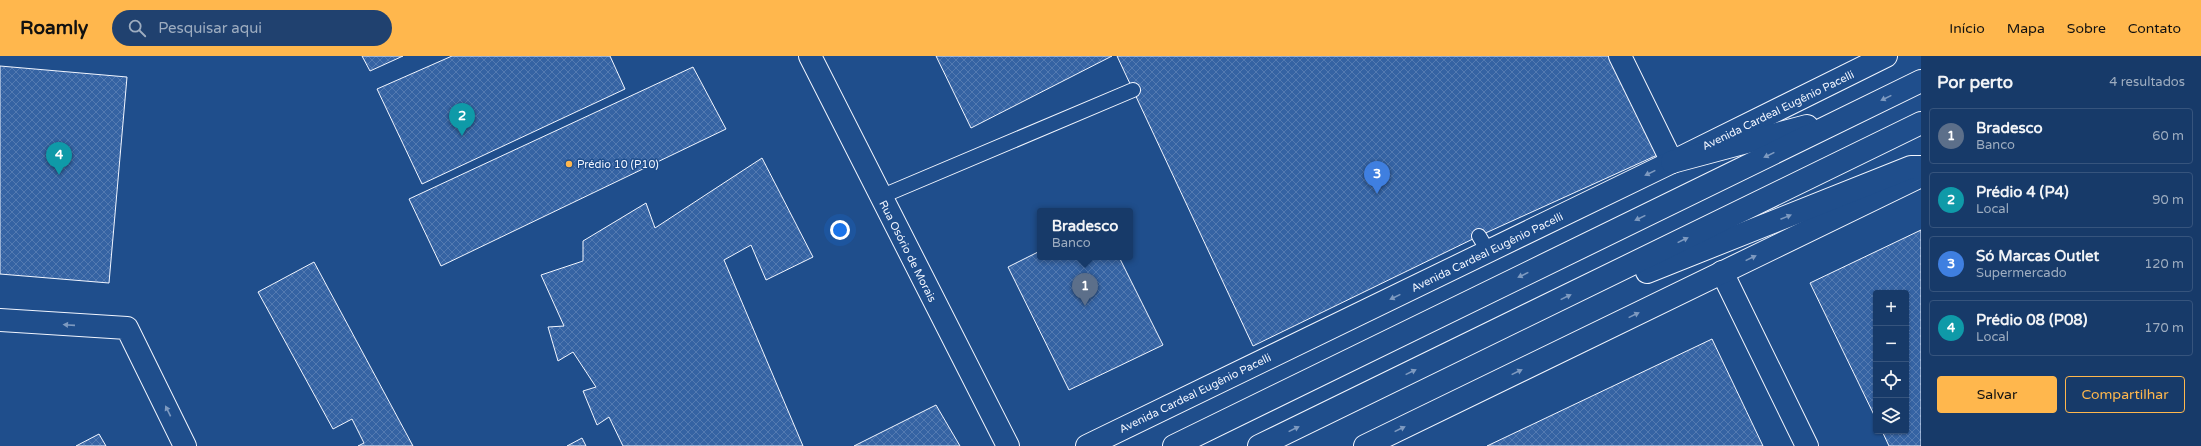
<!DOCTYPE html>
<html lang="pt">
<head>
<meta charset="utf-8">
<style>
  body { margin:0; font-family:"Varela Round",sans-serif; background:#20416f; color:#f1f3f6 }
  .controls { position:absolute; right:12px; bottom:12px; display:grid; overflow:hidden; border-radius:4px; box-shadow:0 1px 3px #0004 }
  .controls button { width:36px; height:36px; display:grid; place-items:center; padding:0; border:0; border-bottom:1px solid #36547d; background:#173a69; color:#f1f3f6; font:20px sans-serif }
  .you { position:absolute; left:840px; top:174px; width:14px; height:14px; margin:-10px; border:3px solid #fff; border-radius:50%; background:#1a73e8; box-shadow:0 0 0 6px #1a73e833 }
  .badge { display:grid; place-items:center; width:26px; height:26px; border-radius:50%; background:#ffb74d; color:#fff; font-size:13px; font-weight:700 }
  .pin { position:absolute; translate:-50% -33px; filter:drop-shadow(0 1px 2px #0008) }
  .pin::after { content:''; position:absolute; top:21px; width:14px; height:12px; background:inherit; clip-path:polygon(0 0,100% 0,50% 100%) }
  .popup { position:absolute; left:1037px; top:152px; width:96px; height:52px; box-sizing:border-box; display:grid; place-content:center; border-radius:4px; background:#173a69; filter:drop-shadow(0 1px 3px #0005); font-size:13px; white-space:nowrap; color:#9eadc0 }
  .popup b { font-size:15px; color:#f1f3f6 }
  .popup::after { content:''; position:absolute; left:50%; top:100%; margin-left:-8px; border:8px solid transparent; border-top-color:#173a69 }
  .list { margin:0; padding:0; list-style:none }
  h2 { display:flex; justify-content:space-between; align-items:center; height:52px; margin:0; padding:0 16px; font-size:17px }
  h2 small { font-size:13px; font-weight:400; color:#9eadc0 }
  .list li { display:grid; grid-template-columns:26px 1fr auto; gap:12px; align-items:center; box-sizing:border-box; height:56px; margin:0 8px 8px; padding:0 8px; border:1px solid #36547d; border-radius:4px }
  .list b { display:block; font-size:15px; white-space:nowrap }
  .list p { margin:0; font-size:13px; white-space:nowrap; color:#9eadc0 }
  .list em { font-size:13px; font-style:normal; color:#9eadc0 }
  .actions { display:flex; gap:8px; padding:12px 16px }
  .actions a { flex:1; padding:9px 0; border:1px solid #ffb74d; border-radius:4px; text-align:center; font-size:14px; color:#ffb74d }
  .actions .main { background:#ffb74d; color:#111 }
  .icon { flex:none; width:22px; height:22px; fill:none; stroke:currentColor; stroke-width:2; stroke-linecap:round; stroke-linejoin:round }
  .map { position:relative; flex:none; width:1921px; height:390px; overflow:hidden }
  header { display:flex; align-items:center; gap:24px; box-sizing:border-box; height:56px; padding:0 20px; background:#ffb74d; color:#111 }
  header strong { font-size:19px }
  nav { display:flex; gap:22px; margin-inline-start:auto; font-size:14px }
  .search { width:280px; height:36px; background:#20416f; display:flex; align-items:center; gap:10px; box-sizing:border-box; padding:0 14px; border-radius:22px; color:#9eadc0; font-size:15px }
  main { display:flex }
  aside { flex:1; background:#173a69 }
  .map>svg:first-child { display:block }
  .building { fill:url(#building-cross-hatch); stroke:#f2f6ff }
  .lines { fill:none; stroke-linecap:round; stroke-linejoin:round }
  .lane-casing { stroke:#f2f6ff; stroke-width:16 }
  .street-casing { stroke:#f2f6ff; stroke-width:24 }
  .secondary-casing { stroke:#f2f6ff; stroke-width:24 }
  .highway-casing { stroke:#f2f6ff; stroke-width:24 }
  .lane { stroke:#1f4e8c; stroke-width:14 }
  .street { stroke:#1f4e8c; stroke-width:22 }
  .secondary { stroke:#1f4e8c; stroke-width:22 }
  .highway { stroke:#1f4e8c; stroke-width:22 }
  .oneway { fill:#7e9ac0 }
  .poi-dot { fill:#ffb74d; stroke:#1f4e8c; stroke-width:1.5 }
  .labels { text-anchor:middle; stroke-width:3; stroke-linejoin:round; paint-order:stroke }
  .street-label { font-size:11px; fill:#f2f6ff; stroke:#1f4e8c }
  .poi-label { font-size:11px; fill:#f2f6ff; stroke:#1f4e8c; text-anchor:start }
</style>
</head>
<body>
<header>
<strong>Roamly</strong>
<div class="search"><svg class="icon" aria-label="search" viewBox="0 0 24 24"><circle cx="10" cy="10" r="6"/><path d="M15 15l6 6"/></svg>Pesquisar aqui</div>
<nav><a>Início</a><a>Mapa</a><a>Sobre</a><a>Contato</a></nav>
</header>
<main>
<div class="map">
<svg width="1921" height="390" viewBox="0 0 1921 390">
  <defs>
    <pattern id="building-cross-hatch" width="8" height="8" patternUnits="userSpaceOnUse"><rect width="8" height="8" fill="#3563a3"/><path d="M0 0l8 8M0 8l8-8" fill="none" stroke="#537ab1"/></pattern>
  </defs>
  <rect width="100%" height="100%" fill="#1f4e8c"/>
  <!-- building -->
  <g class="building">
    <path d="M362,0H403L370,15Z"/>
    <path d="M452,0H610L625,33L422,128L377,33Z"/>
    <path d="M936,0H1112L971,72Z"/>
    <path d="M1117,0H1618L1664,96L1479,180L1253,290Z"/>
    <path d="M0,10L127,21L109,227L0,218Z"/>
    <path d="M693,11L726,73L441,210L409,143Z"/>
    <path d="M762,102L813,201L766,224L751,189L724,204L803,390H623L609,361L597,369L583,335L596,331L573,296L558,305L548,271L564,270L541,219L583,205V185L646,147L655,172Z"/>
    <path d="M1921,174V390H1889L1882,375H1906V237H1876V363L1810,227Z"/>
    <path d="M1040,195V201H1119L1163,289L1069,334L1008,211Z"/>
    <path d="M314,206L413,390H358L364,387L352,363L333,373L258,236Z"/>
    <path d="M1712,283L1763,390H1487Z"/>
    <path d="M936,349L960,390H854Z"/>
    <path d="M99,378L106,390H76Z"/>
    <path d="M582,382L586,390H567Z"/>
  </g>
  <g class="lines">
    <defs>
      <g id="lane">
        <path d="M880,141L1133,34"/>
        <path d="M1479,180L1488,195"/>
      </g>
      <g id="street">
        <path d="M810,0L1008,390"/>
        <path d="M1620,0L1672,106"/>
        <path d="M1722,216L1807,390"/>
        <path d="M0,264L127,272L185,390"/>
      </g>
      <g id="secondary">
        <path d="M1087,390L1672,106L1886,0"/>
        <path d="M1365,390L1921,120"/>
      </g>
      <g id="highway">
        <path d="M1672,106L1807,70"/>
        <path d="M1647,216L1911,111H1921"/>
        <path d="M1174,390L1921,25"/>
        <path d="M1259,390L1921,67"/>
      </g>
    </defs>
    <!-- lane casing -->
    <use href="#lane" class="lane-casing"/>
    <!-- street casing -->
    <use href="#street" class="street-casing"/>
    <!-- secondary casing -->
    <use href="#secondary" class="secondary-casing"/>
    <!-- highway casing -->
    <use href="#highway" class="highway-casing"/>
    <!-- lane -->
    <use href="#lane" class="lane"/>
    <!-- street -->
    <use href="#street" class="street"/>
    <!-- secondary -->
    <use href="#secondary" class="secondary"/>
    <!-- highway -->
    <use href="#highway" class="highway"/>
  </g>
  <!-- one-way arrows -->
  <defs><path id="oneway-solid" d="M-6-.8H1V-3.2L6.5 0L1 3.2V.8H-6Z"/></defs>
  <g class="oneway">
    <use href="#oneway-solid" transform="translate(1886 42) rotate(154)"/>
    <use href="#oneway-solid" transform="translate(1769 99) rotate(154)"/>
    <use href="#oneway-solid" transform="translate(1650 117) rotate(154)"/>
    <use href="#oneway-solid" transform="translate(1786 161) rotate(-22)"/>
    <use href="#oneway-solid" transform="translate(1640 162) rotate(154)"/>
    <use href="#oneway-solid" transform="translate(1683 184) rotate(-26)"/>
    <use href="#oneway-solid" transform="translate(1751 202) rotate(-26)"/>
    <use href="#oneway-solid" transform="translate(1523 219) rotate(154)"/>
    <use href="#oneway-solid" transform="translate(1395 241) rotate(154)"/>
    <use href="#oneway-solid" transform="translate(1566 241) rotate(-26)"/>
    <use href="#oneway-solid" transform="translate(1634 259) rotate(-26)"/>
    <use href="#oneway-solid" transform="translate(69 269) rotate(-176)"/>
    <use href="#oneway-solid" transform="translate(1411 316) rotate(-26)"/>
    <use href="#oneway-solid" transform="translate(1517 316) rotate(-26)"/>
    <use href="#oneway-solid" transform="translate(168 355) rotate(-116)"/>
    <use href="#oneway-solid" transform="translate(1294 373) rotate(-26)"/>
    <use href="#oneway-solid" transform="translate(1400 373) rotate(-26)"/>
  </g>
  <!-- markers -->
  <circle class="poi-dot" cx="569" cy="108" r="4"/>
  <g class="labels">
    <!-- street labels -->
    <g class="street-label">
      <text transform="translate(1778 54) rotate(-26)" y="4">Avenida Cardeal Eugênio Pacelli</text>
      <text transform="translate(908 195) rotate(63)" y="4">Rua Osório de Morais</text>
      <text transform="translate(1487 196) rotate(-26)" y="4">Avenida Cardeal Eugênio Pacelli</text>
      <text transform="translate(1195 337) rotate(-26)" y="4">Avenida Cardeal Eugênio Pacelli</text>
    </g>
    <!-- poi labels -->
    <g class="poi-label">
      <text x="577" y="112">Prédio 10 (P10)</text>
    </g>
  </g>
</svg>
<div class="controls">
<button>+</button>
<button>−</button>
<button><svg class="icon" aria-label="locate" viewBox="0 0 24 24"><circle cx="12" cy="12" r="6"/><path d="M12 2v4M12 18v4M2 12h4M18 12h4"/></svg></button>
<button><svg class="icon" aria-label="layers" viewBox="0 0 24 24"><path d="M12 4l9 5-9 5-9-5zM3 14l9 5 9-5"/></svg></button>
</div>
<div class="you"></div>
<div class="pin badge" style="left:1085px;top:250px;background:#5c6f8a">1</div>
<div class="popup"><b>Bradesco</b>Banco</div>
<div class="pin badge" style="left:462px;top:80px;background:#0f9aa8">2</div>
<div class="pin badge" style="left:1377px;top:138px;background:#3f7fe0">3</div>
<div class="pin badge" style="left:59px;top:119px;background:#0f9aa8">4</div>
</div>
<aside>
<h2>Por perto<small>4 resultados</small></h2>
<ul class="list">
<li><span class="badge" style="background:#5c6f8a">1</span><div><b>Bradesco</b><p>Banco</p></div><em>60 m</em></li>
<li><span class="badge" style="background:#0f9aa8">2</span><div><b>Prédio 4 (P4)</b><p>Local</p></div><em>90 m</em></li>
<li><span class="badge" style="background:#3f7fe0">3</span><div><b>Só Marcas Outlet</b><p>Supermercado</p></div><em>120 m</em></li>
<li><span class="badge" style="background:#0f9aa8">4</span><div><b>Prédio 08 (P08)</b><p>Local</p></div><em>170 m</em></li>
</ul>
<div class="actions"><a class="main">Salvar</a><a>Compartilhar</a></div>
</aside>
</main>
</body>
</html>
